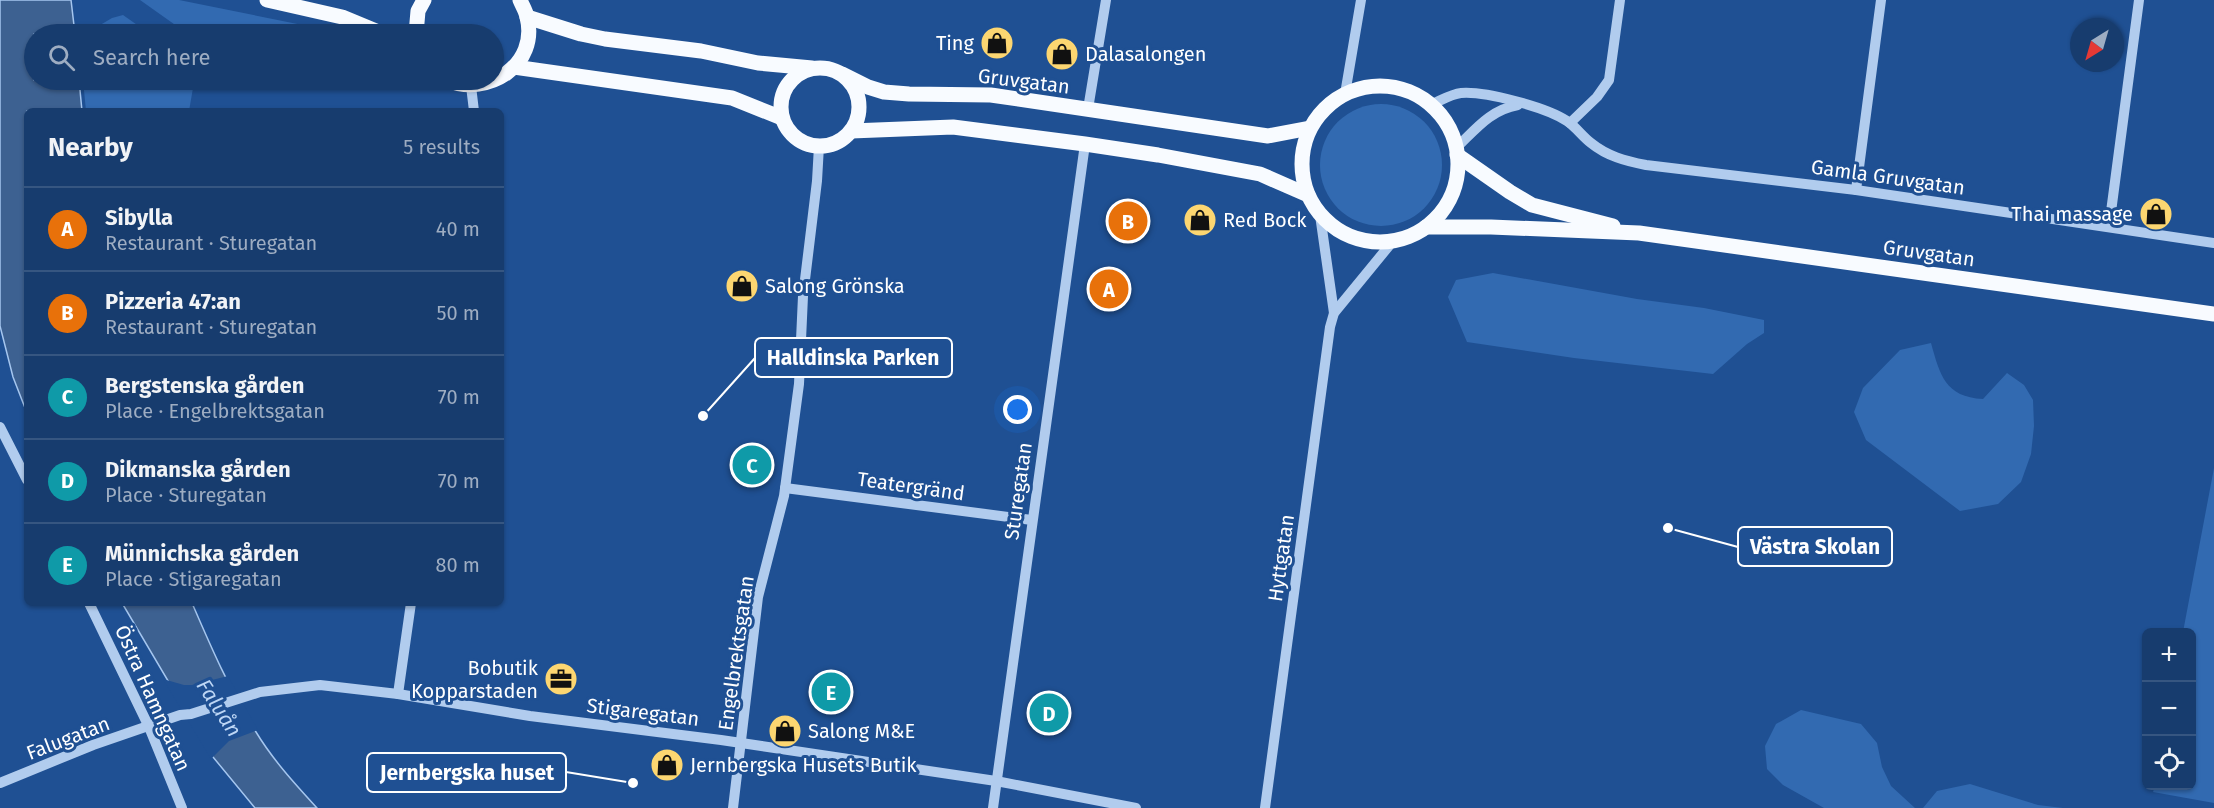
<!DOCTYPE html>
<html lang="en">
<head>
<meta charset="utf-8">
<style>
  body { margin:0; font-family:"Fira Sans",sans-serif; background:#204373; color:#f1f3f6 }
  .controls { position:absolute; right:18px; bottom:18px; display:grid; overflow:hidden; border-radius:9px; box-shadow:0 2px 4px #0004 }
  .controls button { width:54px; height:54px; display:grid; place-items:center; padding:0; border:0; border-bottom:2px solid #365681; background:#173c6e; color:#f1f3f6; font:30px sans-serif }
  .compass { position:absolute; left:2070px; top:18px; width:54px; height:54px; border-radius:50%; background:#173c6e; box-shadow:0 2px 4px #0004; rotate:217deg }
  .you { position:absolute; left:1018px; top:410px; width:21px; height:21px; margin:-15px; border:4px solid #fff; border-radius:50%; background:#1a73e8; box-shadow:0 0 0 9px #1a73e833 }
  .badge { display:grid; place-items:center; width:39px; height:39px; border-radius:50%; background:#d6ab8b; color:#fff; font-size:20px; font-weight:700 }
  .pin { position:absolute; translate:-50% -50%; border:3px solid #fff; box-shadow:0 2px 6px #0006 }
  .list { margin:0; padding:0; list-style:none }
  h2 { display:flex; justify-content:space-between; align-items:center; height:78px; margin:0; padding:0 24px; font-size:26px }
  h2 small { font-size:20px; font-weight:400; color:#9eadc2 }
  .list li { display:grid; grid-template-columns:39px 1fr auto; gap:18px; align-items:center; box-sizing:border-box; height:84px; padding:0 24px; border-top:2px solid #365681 }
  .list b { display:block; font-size:22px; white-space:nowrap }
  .list p { margin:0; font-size:20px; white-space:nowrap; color:#9eadc2 }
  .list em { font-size:20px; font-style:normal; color:#9eadc2 }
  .icon { flex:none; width:33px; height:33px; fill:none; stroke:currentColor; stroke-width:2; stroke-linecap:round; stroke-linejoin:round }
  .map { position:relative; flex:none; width:2214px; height:808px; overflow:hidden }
  .search { position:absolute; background:#173c6e; box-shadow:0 2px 4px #0004; left:24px; top:24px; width:480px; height:66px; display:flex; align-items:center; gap:15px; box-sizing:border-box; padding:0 21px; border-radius:33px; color:#9eadc2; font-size:22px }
  .panel { position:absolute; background:#173c6e; box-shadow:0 2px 4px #0004; left:24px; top:108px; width:480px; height:498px; border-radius:9px }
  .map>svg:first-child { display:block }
  .green { fill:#326ab1 }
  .water { fill:#3d6191; stroke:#a5c6ef; stroke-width:1.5 }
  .pier { fill:#1f5093 }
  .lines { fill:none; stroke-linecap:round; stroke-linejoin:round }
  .minor { stroke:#b1ccee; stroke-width:10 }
  .major { stroke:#f8fbff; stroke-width:15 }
  .labels { text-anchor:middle; stroke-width:6; stroke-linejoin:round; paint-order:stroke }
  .poi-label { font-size:20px; fill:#fff; stroke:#1f5093; text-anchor:start }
  .street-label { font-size:20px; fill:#fff; stroke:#1f5093 }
  .water-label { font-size:21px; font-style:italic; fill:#bdd6f5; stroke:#1f5093 }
  .leader { fill:none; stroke:#fff; stroke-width:2 }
  .callout-dot { fill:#fff; stroke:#1f5093; stroke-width:2 }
  .callout { fill:#1f5093; stroke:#fff; stroke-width:2 }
  .callout-label { font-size:21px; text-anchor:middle; font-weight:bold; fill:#fff }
</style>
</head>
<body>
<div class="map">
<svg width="2214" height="808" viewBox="0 0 2214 808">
  <rect width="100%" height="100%" fill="#1f5093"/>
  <!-- green -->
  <g class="green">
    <path d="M140,0H179L347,34H188Z"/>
    <path d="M123,15L150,34H85L112,18Z"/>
    <path d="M83,80H203L201,89L193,88L189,111H86Z"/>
    <circle cx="1381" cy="165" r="61"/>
    <path d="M1493,273L1637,299L1704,308L1764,320V333L1747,344L1713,374L1574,358L1467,342L1448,297L1456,280Z"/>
    <path d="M1931,343C1940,375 1945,397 1983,399L2007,373L2024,385L2033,400L2034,426L2031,454L2021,482L1998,504L1960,511L1866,440L1854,412L1863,388L1900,350Z"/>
    <path d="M2214,468V803L2153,792L2155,786H2192V632H2183Z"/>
    <path d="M1801,710L1861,724L1877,743L1882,767L1891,786L1915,808H1824L1783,785L1767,769L1765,746L1776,724Z"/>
    <path d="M1970,784L2038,805L2063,808H1923L1937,791Z"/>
  </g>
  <!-- water -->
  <g class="water">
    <path d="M0,0H71L75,34H34V80H79L82,111H27V413L13,377L0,326Z"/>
    <path d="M122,603H192C211,647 230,691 256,732C273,760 295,784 317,808H255L213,757Z"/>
  </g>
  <!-- pier -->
  <path class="pier" d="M228,676L258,730L229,741L211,759L163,679L184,685H192Z"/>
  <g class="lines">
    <!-- minor -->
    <g class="minor">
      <path d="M471,86L474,111"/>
      <path d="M1345,94L1361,0"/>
      <path d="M1430,105C1440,101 1451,94 1461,93C1485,91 1546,107 1567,121C1576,127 1582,136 1591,143C1607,156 1625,161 1646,165L1856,190L2214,243"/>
      <path d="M1088,109L1106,0"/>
      <path d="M1570,123L1597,97L1609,80L1620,0"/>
      <path d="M1456,148C1476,129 1490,110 1518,105"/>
      <path d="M1856,190L1881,0"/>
      <path d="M1320,215L1334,313"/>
      <path d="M2109,227L2139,0"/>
      <path d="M0,427L27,480"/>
      <path d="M785,488L1032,520"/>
      <path d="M89,603L149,727L182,808"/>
      <path d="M398,694L411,603"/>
      <path d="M0,783L93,745L180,715L191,714L260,692L320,685L398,694L530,716L721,740L996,781L1136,808"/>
      <path d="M733,808L758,597L784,496L799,384L803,296L817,181L819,146"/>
      <path d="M993,808L1085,144"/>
      <path d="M1265,808L1330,327L1334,313L1393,241"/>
    </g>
    <!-- major -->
    <g class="major">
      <path d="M267,0L342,17L383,34"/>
      <path d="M527,17L581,34L605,39L701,51L758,63L812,68"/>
      <path d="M416,34L418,11L424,0"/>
      <path d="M514,67L732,98L782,118"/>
      <circle cx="820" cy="107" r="39"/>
      <path d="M842,74L868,87L884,92L909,94L991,95L1268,136L1310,128"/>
      <path d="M447,80C488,97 539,65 527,17C526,11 522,5 520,0"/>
      <circle cx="1380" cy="164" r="78"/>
      <path d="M851,131L953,127L1085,144L1158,155L1260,174L1308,195"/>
      <path d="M1457,155L1510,192L1532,205L1613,226"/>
      <path d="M1426,227H1491L1639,233L2214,314"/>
    </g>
  </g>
  <!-- icons -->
  <defs>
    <symbol id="shop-disc" viewBox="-11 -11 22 22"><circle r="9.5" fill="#fcd671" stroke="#1f5093"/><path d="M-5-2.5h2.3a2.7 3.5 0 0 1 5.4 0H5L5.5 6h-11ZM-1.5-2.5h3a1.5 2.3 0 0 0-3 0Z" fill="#111"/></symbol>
    <symbol id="office-disc" viewBox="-11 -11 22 22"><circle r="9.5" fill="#fcd671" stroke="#1f5093"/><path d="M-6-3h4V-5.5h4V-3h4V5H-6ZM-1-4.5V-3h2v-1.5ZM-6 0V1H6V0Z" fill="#111"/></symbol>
  </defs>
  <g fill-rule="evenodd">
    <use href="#shop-disc" x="978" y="24" width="38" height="38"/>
    <use href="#shop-disc" x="1043" y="35" width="38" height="38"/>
    <use href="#shop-disc" x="2137" y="195" width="38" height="38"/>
    <use href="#shop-disc" x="1181" y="201" width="38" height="38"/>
    <use href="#shop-disc" x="723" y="267" width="38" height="38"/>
    <use href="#office-disc" x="542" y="660" width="38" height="38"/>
    <use href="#shop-disc" x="766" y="712" width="38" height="38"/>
    <use href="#shop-disc" x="648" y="746" width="38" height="38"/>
  </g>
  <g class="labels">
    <!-- poi labels -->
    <g class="poi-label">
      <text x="974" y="50" text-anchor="end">Ting</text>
      <text x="1085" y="61">Dalasalongen</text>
      <text x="2133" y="221" text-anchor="end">Thai massage</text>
      <text x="1223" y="227">Red Bock</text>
      <text x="765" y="293">Salong Grönska</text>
      <text x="538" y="675" text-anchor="end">Bobutik<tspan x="538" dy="23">Kopparstaden</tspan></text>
      <text x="808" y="738">Salong M&amp;E</text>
      <text x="690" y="772">Jernbergska Husets Butik</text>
    </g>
    <!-- street labels -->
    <g class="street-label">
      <text transform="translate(1024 81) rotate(7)" y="7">Gruvgatan</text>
      <text transform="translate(1888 177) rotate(8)" y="7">Gamla Gruvgatan</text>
      <text transform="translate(1929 253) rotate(8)" y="7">Gruvgatan</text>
      <text transform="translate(911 486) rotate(8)" y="7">Teatergränd</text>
      <text transform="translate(1018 491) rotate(-82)" y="7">Sturegatan</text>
      <text transform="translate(1281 558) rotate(-82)" y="7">Hyttgatan</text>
      <text transform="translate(736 653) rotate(-82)" y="7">Engelbrektsgatan</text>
      <text transform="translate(153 698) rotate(66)" y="7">Östra Hamngatan</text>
      <text transform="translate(643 712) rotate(7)" y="7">Stigaregatan</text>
      <text transform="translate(68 738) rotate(-21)" y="7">Falugatan</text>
    </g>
    <!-- water labels -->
    <g class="water-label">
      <text transform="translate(219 708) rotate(57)" y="7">Faluån</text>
    </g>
  </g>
  <!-- callouts -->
  <path class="leader" d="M703 416L755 358M1668 528L1738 547M633 783L566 772"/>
  <g class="callout-dot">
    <circle cx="703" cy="416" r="6"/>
    <circle cx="1668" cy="528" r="6"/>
    <circle cx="633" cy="783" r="6"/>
  </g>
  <g class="callout">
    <rect x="755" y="338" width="197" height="39" rx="6"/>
    <rect x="1738" y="527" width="154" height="39" rx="6"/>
    <rect x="367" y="753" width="199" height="39" rx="6"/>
  </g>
  <g class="callout-label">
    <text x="853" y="365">Halldinska Parken</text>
    <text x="1815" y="554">Västra Skolan</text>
    <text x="467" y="780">Jernbergska huset</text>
  </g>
</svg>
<div class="controls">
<button>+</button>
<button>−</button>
<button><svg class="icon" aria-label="locate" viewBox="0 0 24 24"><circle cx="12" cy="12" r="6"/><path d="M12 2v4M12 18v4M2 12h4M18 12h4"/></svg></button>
</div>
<svg class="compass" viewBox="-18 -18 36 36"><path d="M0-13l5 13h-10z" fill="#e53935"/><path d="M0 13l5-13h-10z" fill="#9eadc2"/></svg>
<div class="you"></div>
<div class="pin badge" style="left:1109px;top:289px;background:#e8710a">A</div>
<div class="pin badge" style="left:1128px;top:221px;background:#e8710a">B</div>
<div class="pin badge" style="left:752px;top:465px;background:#0f9aa8">C</div>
<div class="pin badge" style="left:1049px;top:713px;background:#0f9aa8">D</div>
<div class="pin badge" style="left:831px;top:692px;background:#0f9aa8">E</div>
<div class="search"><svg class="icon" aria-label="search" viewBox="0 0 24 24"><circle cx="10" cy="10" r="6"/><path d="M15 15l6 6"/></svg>Search here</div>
<section class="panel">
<h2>Nearby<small>5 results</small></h2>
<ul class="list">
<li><span class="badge" style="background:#e8710a">A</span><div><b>Sibylla</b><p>Restaurant · Sturegatan</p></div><em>40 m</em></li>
<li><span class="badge" style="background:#e8710a">B</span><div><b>Pizzeria 47:an</b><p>Restaurant · Sturegatan</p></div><em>50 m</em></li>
<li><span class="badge" style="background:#0f9aa8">C</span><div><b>Bergstenska gården</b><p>Place · Engelbrektsgatan</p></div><em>70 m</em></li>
<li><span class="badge" style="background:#0f9aa8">D</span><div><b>Dikmanska gården</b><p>Place · Sturegatan</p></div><em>70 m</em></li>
<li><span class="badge" style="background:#0f9aa8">E</span><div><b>Münnichska gården</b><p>Place · Stigaregatan</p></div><em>80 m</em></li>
</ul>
</section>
</div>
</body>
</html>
